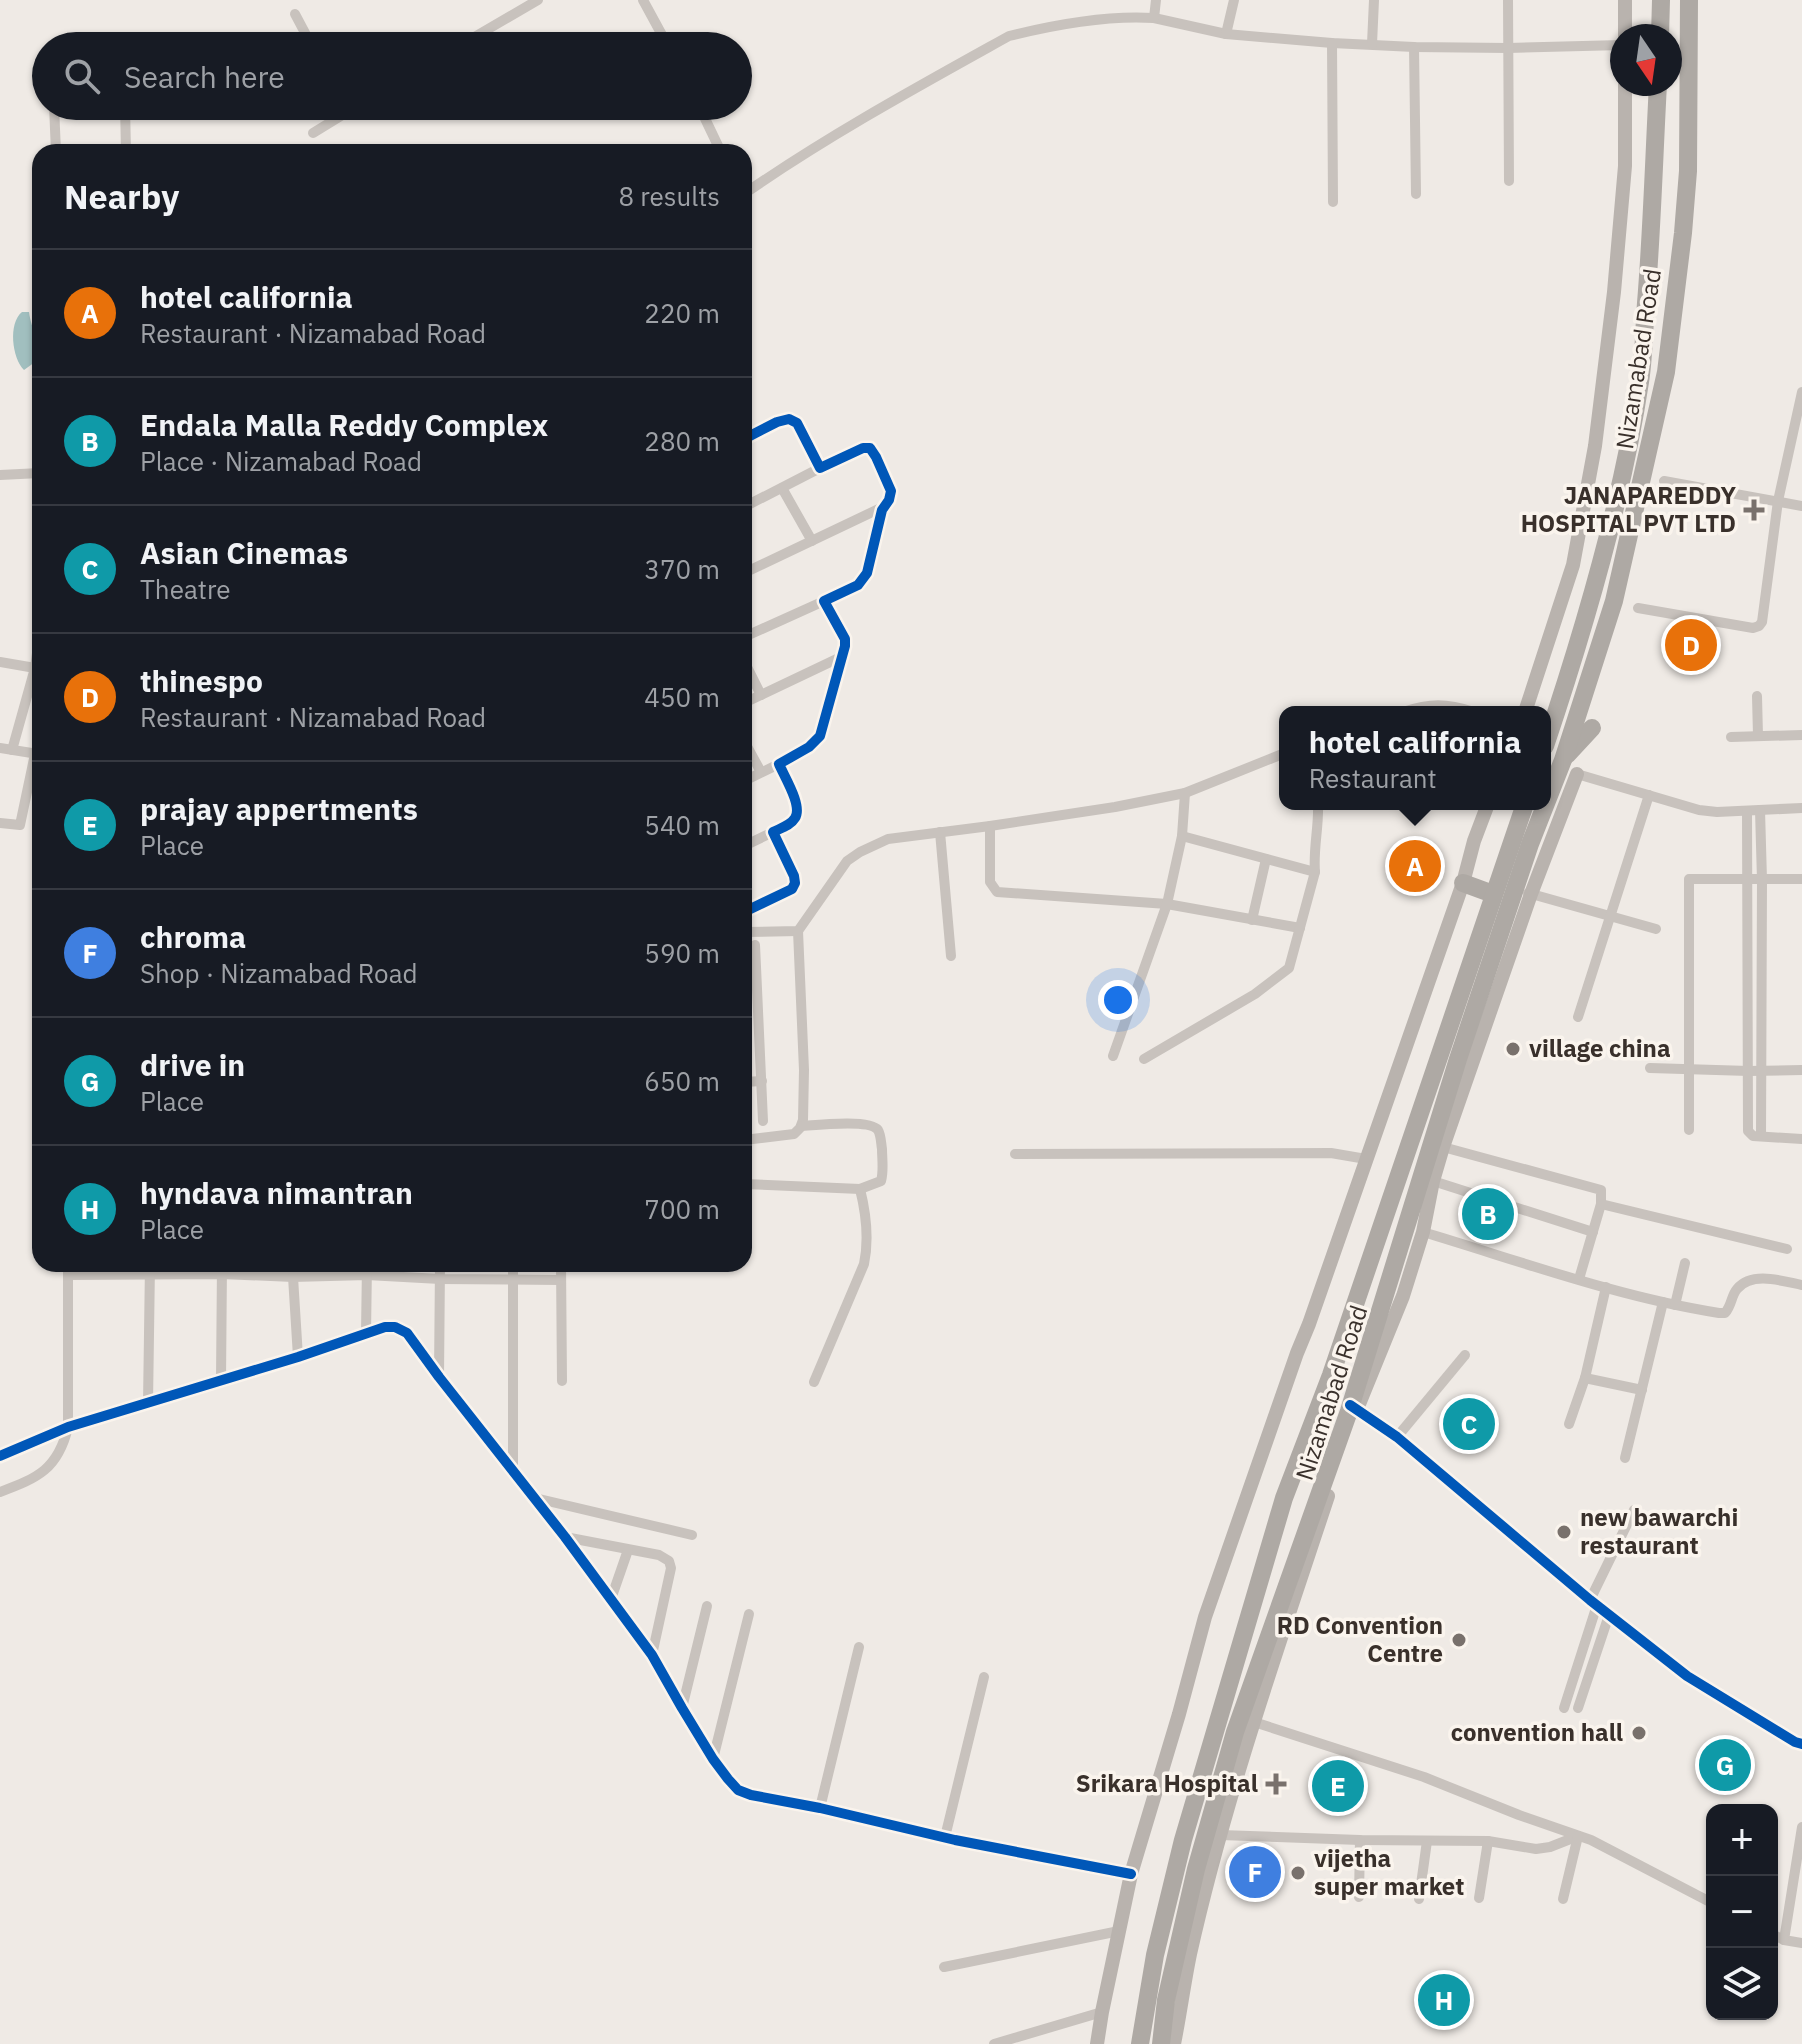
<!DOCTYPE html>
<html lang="en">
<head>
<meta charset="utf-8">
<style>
  body { margin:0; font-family:"IBM Plex Sans",sans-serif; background:#20242c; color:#f1f3f6 }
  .controls { position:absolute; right:24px; bottom:24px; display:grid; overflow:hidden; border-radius:16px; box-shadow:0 2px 6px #0004 }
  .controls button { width:72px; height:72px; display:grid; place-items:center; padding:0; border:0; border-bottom:2px solid #363941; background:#171b24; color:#f1f3f6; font:40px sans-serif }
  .compass { position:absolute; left:1610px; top:24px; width:72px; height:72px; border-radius:50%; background:#171b24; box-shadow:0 2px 6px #0004; rotate:167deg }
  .you { position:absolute; left:1118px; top:1000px; width:28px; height:28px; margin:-20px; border:6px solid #fff; border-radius:50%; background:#1a73e8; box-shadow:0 0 0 12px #1a73e833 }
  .badge { display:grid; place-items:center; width:52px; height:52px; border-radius:50%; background:#79716c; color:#fff; font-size:26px; font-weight:700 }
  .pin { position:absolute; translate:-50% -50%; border:4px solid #fff; box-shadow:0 2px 8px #0006 }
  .popup { position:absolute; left:1279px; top:706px; width:272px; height:104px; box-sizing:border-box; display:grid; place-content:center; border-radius:16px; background:#171b24; filter:drop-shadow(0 2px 6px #0005); font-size:26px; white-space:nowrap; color:#9ea1a6 }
  .popup b { font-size:30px; color:#f1f3f6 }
  .popup::after { content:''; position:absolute; left:50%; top:100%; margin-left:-16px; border:16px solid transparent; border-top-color:#171b24 }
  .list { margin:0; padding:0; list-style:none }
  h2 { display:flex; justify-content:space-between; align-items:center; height:104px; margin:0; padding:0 32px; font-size:34px }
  h2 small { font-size:26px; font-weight:400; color:#9ea1a6 }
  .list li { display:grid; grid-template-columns:52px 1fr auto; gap:24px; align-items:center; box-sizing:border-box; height:128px; padding:0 32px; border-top:2px solid #363941 }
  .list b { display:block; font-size:30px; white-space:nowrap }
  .list p { margin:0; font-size:26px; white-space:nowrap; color:#9ea1a6 }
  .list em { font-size:26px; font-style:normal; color:#9ea1a6 }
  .icon { flex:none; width:44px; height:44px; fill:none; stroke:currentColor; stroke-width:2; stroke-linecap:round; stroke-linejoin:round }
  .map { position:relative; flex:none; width:1802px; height:2044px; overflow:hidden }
  .search { position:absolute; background:#171b24; box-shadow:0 2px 6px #0004; left:32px; top:32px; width:720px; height:88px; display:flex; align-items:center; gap:20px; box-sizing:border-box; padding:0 28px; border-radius:44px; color:#9ea1a6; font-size:30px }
  .panel { position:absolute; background:#171b24; box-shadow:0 2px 6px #0004; left:32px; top:144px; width:720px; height:1128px; border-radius:24px }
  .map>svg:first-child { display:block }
  .water { fill:#a1bfbf }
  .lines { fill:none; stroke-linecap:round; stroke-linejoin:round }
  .street { stroke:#c8c2bd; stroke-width:10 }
  .secondary { stroke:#b9b3ae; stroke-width:14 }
  .highway { stroke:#aea9a4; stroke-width:18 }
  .cycleway-casing { stroke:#faf4ed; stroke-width:15 }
  .cycleway { stroke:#0057b8; stroke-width:10 }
  .poi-dot { fill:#79716c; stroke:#faf4ed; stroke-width:3 }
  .labels { text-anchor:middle; stroke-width:7; stroke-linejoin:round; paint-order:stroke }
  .street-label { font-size:24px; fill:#39302b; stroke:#faf4ed }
  .poi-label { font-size:24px; font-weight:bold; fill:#39302b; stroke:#faf4ed; text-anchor:end }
</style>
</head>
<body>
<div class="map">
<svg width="1802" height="2044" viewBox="0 0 1802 2044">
  <rect width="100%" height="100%" fill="#efeae5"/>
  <!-- water -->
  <path class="water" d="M22,312H29C31,329 42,345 35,362L24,370C12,358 8,323 22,312Z"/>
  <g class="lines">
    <!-- street -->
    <g class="street">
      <path d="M643,0L668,46"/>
      <path d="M1156,0L1154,18L1226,34L1332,43L1414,47L1508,48L1622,45"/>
      <path d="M1508,0L1509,181"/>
      <path d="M295,14L312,46"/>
      <path d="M1226,34L1234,0"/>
      <path d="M1332,43L1333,202"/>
      <path d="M1372,44L1374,0"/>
      <path d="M459,46L538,0"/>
      <path d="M1414,47L1416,194"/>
      <path d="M54,106L56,152"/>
      <path d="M125,106L126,152"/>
      <path d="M699,106L721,152"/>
      <path d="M313,133L357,106"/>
      <path d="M56,151L126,152"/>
      <path d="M744,194C829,135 919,86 1009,36C1053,25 1109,15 1154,18"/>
      <path d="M744,439L777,422L789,419L797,423L820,468L863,448H870L876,457L891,491L889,500L882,510L867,573L858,585L824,601L845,639V646L820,736L809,747L779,764C784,776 803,806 795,818C791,825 781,828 773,832L794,876L795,883L792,889L744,912"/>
      <path d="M0,475L40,473"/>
      <path d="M1664,481L1802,506"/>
      <path d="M782,488L812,541"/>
      <path d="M744,507L820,468"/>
      <path d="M744,573L885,506"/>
      <path d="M1638,608L1753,628L1759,626L1762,622L1778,501L1802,392"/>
      <path d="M744,637L824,601"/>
      <path d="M744,661L761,695"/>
      <path d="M0,662L35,668"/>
      <path d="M1757,696L1758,736"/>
      <path d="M744,703L843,656"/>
      <path d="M1403,712C1430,703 1446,703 1474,712"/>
      <path d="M1731,737L1802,735"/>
      <path d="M744,741L761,772"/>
      <path d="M0,748L38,754"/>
      <path d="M12,750L35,668L40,631"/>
      <path d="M1577,774L1699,810L1717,812L1802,808"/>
      <path d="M744,781L779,764"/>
      <path d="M1760,810L1762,880L1761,1136"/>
      <path d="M1747,811L1748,1131L1753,1136L1802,1139"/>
      <path d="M0,823L20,825L35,754"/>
      <path d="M990,826V882L997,892L1167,904L1300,928"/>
      <path d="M940,832L951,956"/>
      <path d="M1182,836L1315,872"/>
      <path d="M744,846L773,832"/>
      <path d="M1528,893L1656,929"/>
      <path d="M1252,920L1266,859"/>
      <path d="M744,932L798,931L847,861L860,852L888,839L990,826L1115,807L1185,793L1285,753"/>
      <path d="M755,945L763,1121"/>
      <path d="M1578,1017L1649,795"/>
      <path d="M1113,1056L1167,904L1182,836L1185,793"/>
      <path d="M1144,1059L1255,994L1289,968L1315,872C1313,849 1319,827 1318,804"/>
      <path d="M1650,1068L1749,1071L1802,1070"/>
      <path d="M744,1082L762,1081"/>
      <path d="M1689,1130V879H1802"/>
      <path d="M744,1140L794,1134L800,1128L803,1120L804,1070L798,931"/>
      <path d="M1443,1147L1601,1190V1204L1579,1279"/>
      <path d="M1015,1154L1331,1153L1366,1159"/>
      <path d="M1433,1181L1593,1232"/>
      <path d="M744,1184L860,1189L881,1181C884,1171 882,1159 882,1149C881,1143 881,1135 878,1130C870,1119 816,1125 802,1126"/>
      <path d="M1601,1204L1787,1249"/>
      <path d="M1423,1232C1520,1261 1618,1297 1719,1313H1725C1732,1305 1731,1296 1737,1289C1752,1271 1782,1281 1802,1285"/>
      <path d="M561,1264L562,1381"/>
      <path d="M68,1275L222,1274L293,1277L367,1275L440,1279L561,1280"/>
      <path d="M293,1277L298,1357"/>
      <path d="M1675,1305L1685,1263"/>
      <path d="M366,1334L367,1264"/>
      <path d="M439,1377L440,1264"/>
      <path d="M1585,1378L1642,1390"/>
      <path d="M221,1381L222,1264"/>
      <path d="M814,1382L864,1264C869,1240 866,1213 860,1189"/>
      <path d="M148,1404L150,1264"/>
      <path d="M1351,1405L1397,1437L1590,1600L1687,1676L1795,1742L1802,1744"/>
      <path d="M1569,1424L1585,1378L1606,1287"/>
      <path d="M1397,1437L1465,1355"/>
      <path d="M0,1456L68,1427L298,1357L385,1327H395L407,1333L439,1377L565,1537L652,1655L682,1708L713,1759L728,1779L738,1790L751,1795L820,1808L955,1840L1131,1874"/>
      <path d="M1625,1458L1663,1302"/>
      <path d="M513,1470V1264"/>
      <path d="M0,1492C38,1478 58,1469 68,1427V1264"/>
      <path d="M535,1498L692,1535"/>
      <path d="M565,1537L659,1555L669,1561L671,1568L652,1655"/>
      <path d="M611,1599L628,1550"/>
      <path d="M1590,1600L1634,1510"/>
      <path d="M682,1708L707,1606"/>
      <path d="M1564,1708L1597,1605"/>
      <path d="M1578,1708L1609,1615"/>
      <path d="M1254,1722L1424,1777L1519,1815L1591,1840L1712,1903"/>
      <path d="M713,1759L749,1614"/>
      <path d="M820,1808L859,1647"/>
      <path d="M1802,1827L1784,1940L1802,1943"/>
      <path d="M1220,1835L1360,1840L1488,1841L1536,1849L1550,1847L1578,1836"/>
      <path d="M945,1837L984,1677"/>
      <path d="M1359,1897L1360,1840"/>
      <path d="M1479,1898L1488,1841"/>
      <path d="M1419,1899L1427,1841"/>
      <path d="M1563,1899L1578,1836"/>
      <path d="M1772,1934L1784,1940"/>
      <path d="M944,1967L1119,1931"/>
      <path d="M994,2044L1102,2012"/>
    </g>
    <!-- secondary -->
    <g class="secondary">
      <path d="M1625,36V0"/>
      <path d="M1525,712L1573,565L1595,446L1614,292L1625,166V84"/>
      <path d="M1359,1404L1403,1296L1423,1232L1433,1181L1443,1147L1531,894L1577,774"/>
      <path d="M1097,2044L1102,2012L1131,1874L1179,1714L1205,1617L1297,1353L1309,1324L1463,883L1474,841L1488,804"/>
      <path d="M1174,2044C1180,2014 1184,1983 1190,1954C1225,1798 1278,1647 1328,1496"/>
    </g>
    <!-- highway -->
    <g class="highway">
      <path d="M1660,36L1661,0"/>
      <path d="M1545,746C1584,630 1622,502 1640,382C1644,356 1644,329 1646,303C1652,230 1654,157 1658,84"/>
      <path d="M1567,755L1592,728"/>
      <path d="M1463,883L1493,894"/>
      <path d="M1140,2044L1155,1955L1183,1840L1284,1498L1331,1375L1525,804"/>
      <path d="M1161,2044L1166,2000L1196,1869L1235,1732L1349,1411L1458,1059L1530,844L1563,760L1614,601L1666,372L1683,233L1688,171L1689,0"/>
    </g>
    <defs>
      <g id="cycleway">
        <path d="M744,439L777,422L789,419L797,423L820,468L863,448H870L876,457L891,491L889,500L882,510L867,573L858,585L824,601L845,639V646L820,736L809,747L779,764C784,776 803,806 795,818C791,825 781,828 773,832L794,876L795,883L792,889L744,912"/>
        <path d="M1350,1405L1397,1437L1590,1600L1687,1676L1795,1742L1802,1744"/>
        <path d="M0,1456L68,1427L298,1357L385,1327H395L407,1333L439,1377L565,1537L652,1655L682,1708L713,1759L728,1779L738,1790L751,1795L820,1808L955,1840L1131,1874"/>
      </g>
    </defs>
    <!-- cycleway casing -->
    <use href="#cycleway" class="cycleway-casing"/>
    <!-- cycleway -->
    <use href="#cycleway" class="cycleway"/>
  </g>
  <!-- markers -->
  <g class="poi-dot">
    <path d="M1750 498h8v8h8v8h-8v8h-8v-8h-8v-8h8z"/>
    <circle cx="1513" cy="1049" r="8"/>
    <circle cx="1564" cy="1532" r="8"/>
    <circle cx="1459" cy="1640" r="8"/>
    <circle cx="1639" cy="1733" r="8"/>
    <path d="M1272 1772h8v8h8v8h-8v8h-8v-8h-8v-8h8z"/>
    <circle cx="1298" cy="1873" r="8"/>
  </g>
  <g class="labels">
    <!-- street labels -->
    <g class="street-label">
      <text transform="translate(1639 359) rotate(-81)" y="8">Nizamabad Road</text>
      <text transform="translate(1332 1393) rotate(-72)" y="8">Nizamabad Road</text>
    </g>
    <!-- poi labels -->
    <g class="poi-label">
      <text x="1736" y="504">JANAPAREDDY<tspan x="1736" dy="28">HOSPITAL PVT LTD</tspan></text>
      <text x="1529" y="1057" text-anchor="start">village china</text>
      <text x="1580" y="1526" text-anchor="start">new bawarchi<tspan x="1580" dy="28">restaurant</tspan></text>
      <text x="1443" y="1634">RD Convention<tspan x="1443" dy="28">Centre</tspan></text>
      <text x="1623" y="1741">convention hall</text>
      <text x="1258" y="1792">Srikara Hospital</text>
      <text x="1314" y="1867" text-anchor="start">vijetha<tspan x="1314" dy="28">super market</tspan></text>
    </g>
  </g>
</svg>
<div class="controls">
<button>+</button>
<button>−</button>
<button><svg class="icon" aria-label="layers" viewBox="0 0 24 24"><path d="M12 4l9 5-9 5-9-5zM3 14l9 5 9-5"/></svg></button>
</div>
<svg class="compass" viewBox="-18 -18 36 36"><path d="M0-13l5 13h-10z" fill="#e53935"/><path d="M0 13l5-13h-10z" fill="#9ea1a6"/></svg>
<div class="you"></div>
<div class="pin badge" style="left:1415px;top:866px;background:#e8710a">A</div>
<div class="popup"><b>hotel california</b>Restaurant</div>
<div class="pin badge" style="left:1488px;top:1214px;background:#0f9aa8">B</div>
<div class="pin badge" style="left:1469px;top:1424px;background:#0f9aa8">C</div>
<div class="pin badge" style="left:1691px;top:645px;background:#e8710a">D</div>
<div class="pin badge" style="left:1338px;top:1786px;background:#0f9aa8">E</div>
<div class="pin badge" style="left:1255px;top:1872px;background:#3f7fe0">F</div>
<div class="pin badge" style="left:1725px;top:1765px;background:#0f9aa8">G</div>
<div class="pin badge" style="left:1444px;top:2000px;background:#0f9aa8">H</div>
<div class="search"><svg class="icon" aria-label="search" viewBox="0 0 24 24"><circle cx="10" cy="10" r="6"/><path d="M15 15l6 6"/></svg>Search here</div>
<section class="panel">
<h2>Nearby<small>8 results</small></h2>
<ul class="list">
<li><span class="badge" style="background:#e8710a">A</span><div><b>hotel california</b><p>Restaurant · Nizamabad Road</p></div><em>220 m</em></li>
<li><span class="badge" style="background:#0f9aa8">B</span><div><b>Endala Malla Reddy Complex</b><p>Place · Nizamabad Road</p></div><em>280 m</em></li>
<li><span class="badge" style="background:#0f9aa8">C</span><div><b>Asian Cinemas</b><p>Theatre</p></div><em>370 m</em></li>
<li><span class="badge" style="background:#e8710a">D</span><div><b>thinespo</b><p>Restaurant · Nizamabad Road</p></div><em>450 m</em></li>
<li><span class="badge" style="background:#0f9aa8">E</span><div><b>prajay appertments</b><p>Place</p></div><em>540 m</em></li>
<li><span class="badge" style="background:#3f7fe0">F</span><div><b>chroma</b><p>Shop · Nizamabad Road</p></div><em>590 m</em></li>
<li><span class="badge" style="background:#0f9aa8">G</span><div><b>drive in</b><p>Place</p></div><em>650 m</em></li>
<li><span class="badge" style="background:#0f9aa8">H</span><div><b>hyndava nimantran</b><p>Place</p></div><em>700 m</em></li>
</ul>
</section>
</div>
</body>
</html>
